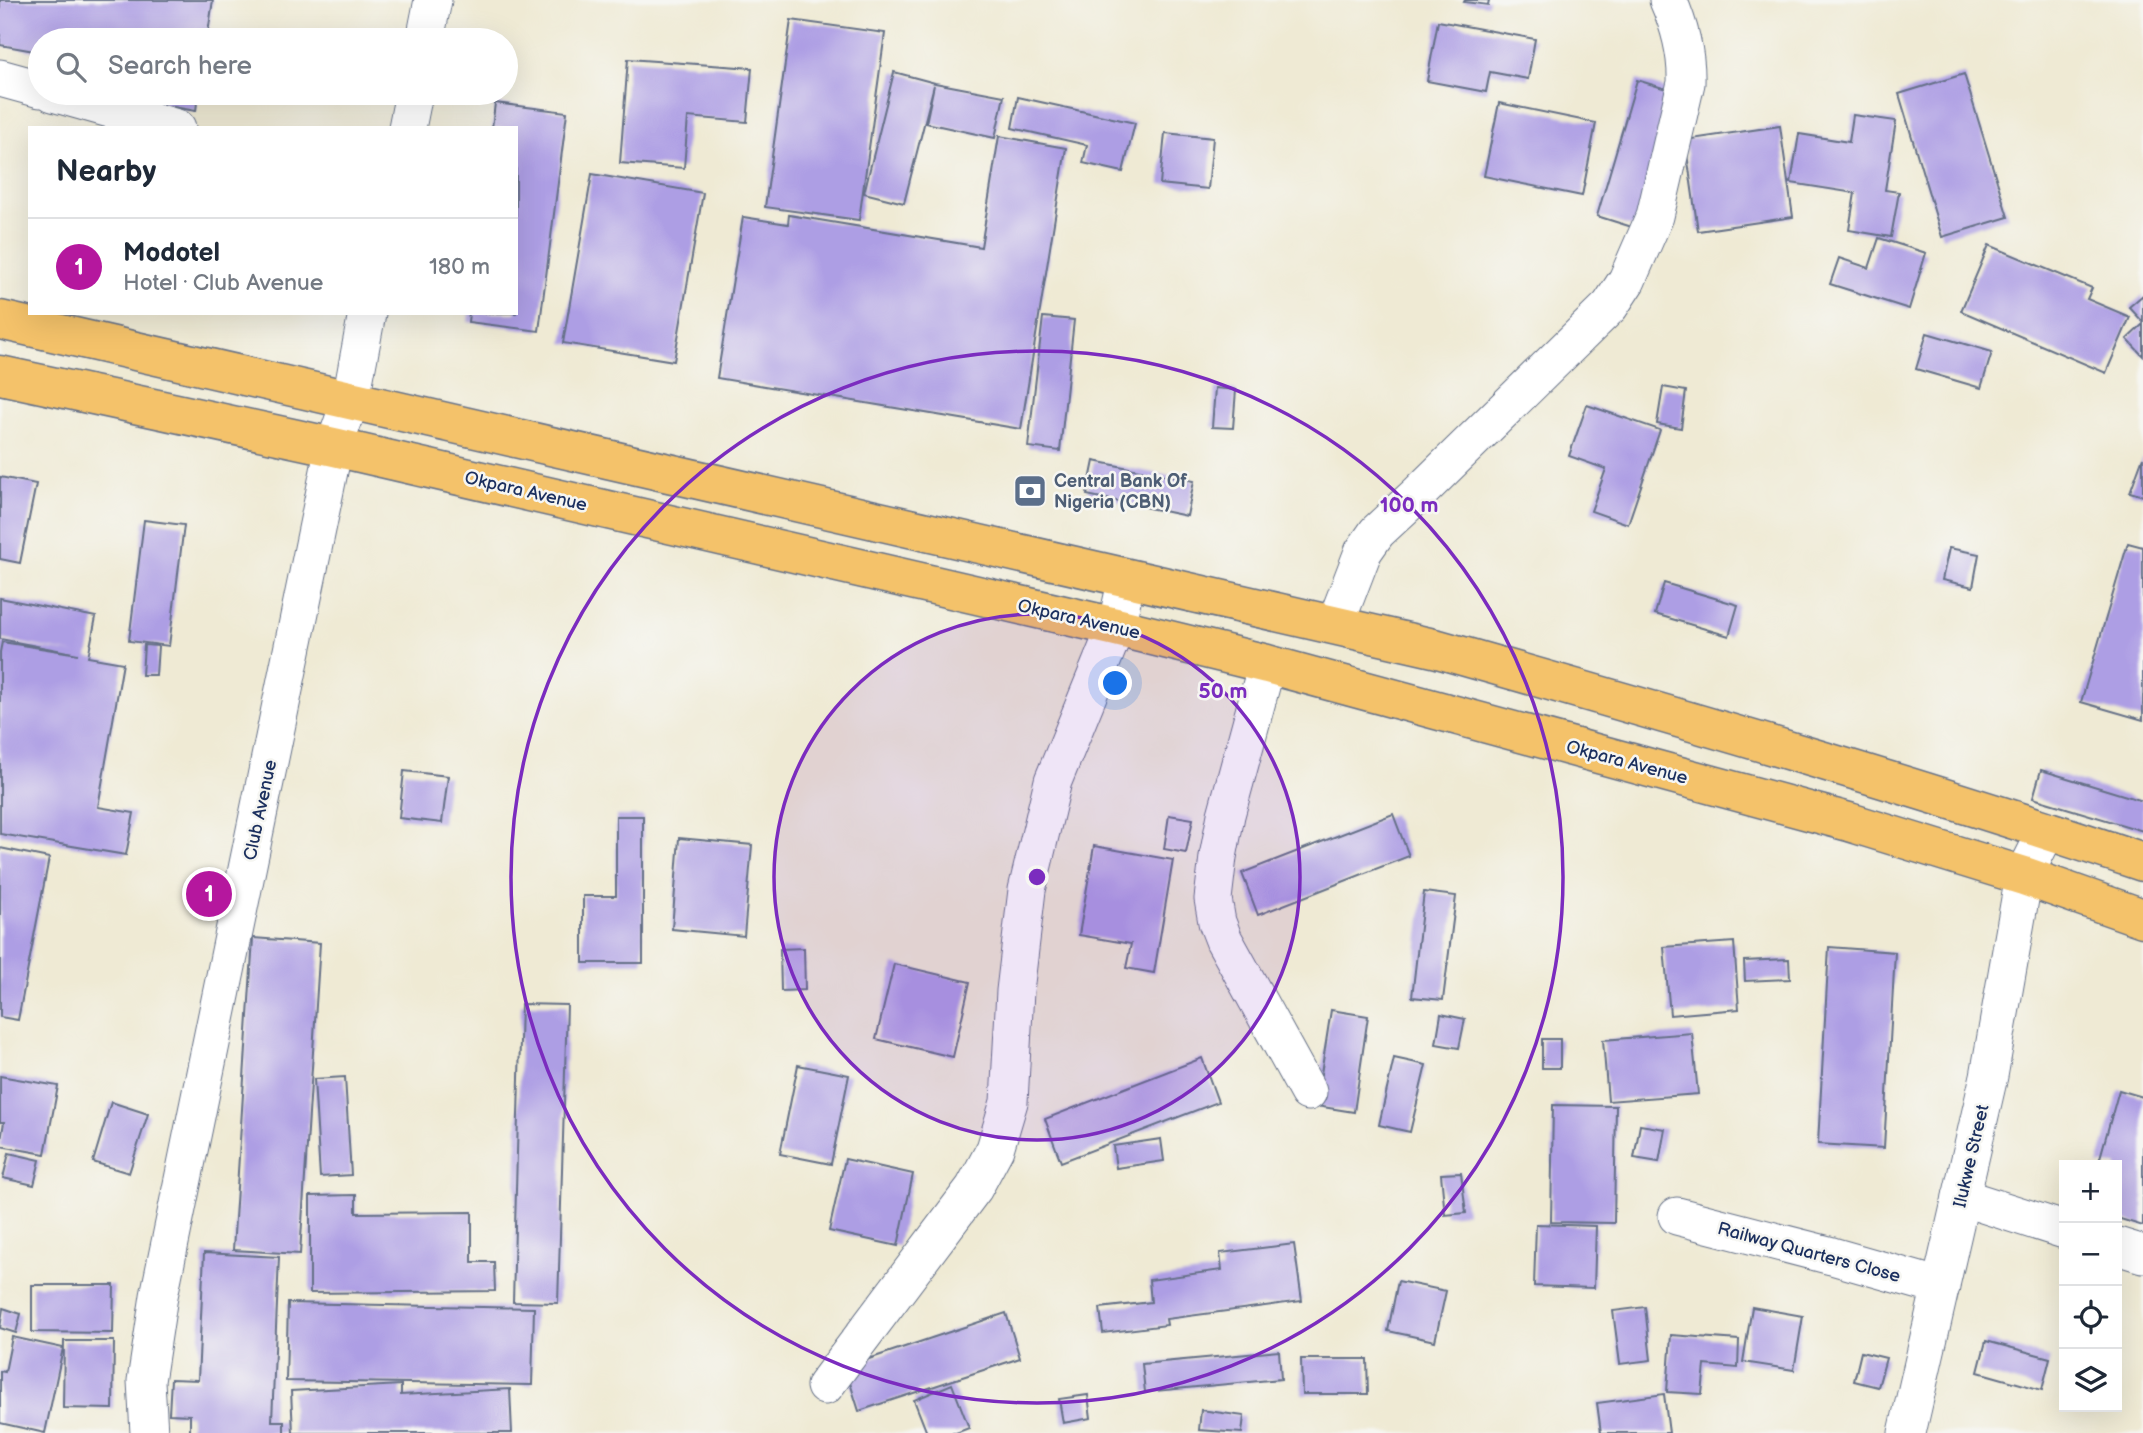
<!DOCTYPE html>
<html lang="en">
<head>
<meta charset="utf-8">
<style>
  body { margin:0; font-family:"Balsamiq Sans",sans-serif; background:#f2f2f3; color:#1f2937 }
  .controls { position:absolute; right:21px; bottom:21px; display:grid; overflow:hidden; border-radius:0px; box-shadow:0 7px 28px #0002 }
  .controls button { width:63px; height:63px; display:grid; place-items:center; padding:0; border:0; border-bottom:2px solid #e0e1e3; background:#fff; color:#1f2937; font:35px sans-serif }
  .you { position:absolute; left:1116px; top:684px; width:24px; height:24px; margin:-18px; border:5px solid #fff; border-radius:50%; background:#1a73e8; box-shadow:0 0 0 10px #1a73e833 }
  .badge { display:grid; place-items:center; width:46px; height:46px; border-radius:50%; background:#b5179e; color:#fff; font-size:23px; font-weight:700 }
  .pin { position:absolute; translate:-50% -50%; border:4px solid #fff; box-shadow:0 2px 7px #0006 }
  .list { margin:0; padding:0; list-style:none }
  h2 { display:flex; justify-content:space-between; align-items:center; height:91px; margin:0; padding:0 28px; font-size:30px }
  h2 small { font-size:23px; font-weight:400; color:#747a83 }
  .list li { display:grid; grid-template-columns:46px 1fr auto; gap:21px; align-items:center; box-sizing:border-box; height:98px; padding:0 28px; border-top:2px solid #e0e1e3 }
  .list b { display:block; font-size:26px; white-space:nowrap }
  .list p { margin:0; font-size:23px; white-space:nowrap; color:#747a83 }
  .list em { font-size:23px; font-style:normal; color:#747a83 }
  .icon { flex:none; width:38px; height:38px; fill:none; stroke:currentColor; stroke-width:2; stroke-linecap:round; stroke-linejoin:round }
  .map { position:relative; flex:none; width:2143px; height:1433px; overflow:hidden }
  .search { position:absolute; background:#fff; box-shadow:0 7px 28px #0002; left:28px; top:28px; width:490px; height:77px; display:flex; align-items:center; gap:18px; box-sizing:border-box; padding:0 24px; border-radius:38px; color:#747a83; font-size:26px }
  .panel { position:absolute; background:#fff; box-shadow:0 7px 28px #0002; left:28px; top:126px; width:490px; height:189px; border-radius:0px }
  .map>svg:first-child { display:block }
  .building { fill:#ad9ee4 }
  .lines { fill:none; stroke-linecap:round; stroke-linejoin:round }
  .street-casing { stroke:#657087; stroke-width:39 }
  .primary-casing { stroke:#657087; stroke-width:41 }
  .street { stroke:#fff; stroke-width:37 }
  .primary { stroke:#f4c26a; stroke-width:38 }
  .ring { fill:none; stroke:#7b2cbf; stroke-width:3.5 }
  .labels { text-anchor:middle; stroke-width:5; stroke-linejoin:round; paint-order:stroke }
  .service-label { font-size:18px; font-weight:bold; fill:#4e5e75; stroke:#f6f6f2; text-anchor:start }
  .street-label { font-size:18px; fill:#1b2f5e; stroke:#f6f6f2 }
  .centre { fill:#7b2cbf; stroke:#f6f6f2; stroke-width:3.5 }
  .ring-label { font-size:21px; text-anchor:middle; font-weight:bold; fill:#7b2cbf; stroke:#f6f6f2; stroke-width:5; stroke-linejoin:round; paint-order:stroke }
</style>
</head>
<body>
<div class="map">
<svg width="2143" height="1433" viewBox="0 0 2143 1433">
  <rect width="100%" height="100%" fill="#f6f6f2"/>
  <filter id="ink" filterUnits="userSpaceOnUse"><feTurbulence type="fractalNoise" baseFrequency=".0143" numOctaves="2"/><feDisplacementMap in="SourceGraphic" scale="14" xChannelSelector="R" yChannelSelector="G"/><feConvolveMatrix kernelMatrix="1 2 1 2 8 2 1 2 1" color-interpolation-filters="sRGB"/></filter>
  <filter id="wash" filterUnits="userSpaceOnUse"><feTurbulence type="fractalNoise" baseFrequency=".00686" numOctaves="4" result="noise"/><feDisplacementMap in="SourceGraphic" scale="28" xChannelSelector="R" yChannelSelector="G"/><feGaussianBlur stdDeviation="1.57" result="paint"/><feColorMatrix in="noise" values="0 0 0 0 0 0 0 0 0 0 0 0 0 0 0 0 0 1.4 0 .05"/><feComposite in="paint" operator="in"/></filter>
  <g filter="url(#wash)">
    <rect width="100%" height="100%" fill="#efead4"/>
    <g id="blocks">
      <!-- building -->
      <g class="building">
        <path d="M0,0H213L207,40H40V52L0,45Z"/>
        <path d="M1465,0H1489L1488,5L1464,2Z"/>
        <path d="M791,20L885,33L859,220L765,207Z"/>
        <path d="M1438,21L1535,39L1528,79L1490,72L1486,92L1427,81Z"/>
        <path d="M628,59L752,68L747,122L688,117L684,168L620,163Z"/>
        <path d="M894,72L935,83L1004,96L995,138L926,123L934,85L904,203L864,193Z"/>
        <path d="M1964,74L2008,217L1942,237L1899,94Z"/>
        <path d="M1637,80L1692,97L1651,233L1597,216Z"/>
        <path d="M95,93H198L196,111Z"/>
        <path d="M1018,97L1135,123L1123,172L1083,163L1087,145L1012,128Z"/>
        <path d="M495,103L567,112L539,331L468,322L469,313H516V128H492Z"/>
        <path d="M1499,103L1596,123L1582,196L1484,176Z"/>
        <path d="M1853,115L1896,121L1885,190L1899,192L1891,237L1849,230L1855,193L1791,183L1799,134L1849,142Z"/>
        <path d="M1780,126L1793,217L1698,231L1685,140Z"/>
        <path d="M1165,133L1213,138L1208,189L1160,184Z"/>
        <path d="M999,136L1066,148L1021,429L717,378L743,217L788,224L789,215L981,247Z"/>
        <path d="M592,174L703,193L674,361L563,343Z"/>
        <path d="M1879,238L1926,253L1909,309L1830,284L1839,258L1869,268Z"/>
        <path d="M1989,245L2092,288L2087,299L2130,317L2106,373L1961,311Z"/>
        <path d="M2143,295V322L2129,307Z"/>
        <path d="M1043,317L1074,320L1060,451L1028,447Z"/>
        <path d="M2143,324V356L2127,339Z"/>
        <path d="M1927,333L1992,352L1981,388L1916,369Z"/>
        <path d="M1663,387L1686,391L1681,428L1657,424Z"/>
        <path d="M1215,388L1236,390L1233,428L1212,427Z"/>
        <path d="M1587,405L1660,430L1628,524L1591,511L1606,469L1569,456Z"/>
        <path d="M2143,457V496L2130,492Z"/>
        <path d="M1094,461L1194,481L1187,516L1087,495Z"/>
        <path d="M0,477L36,484L20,563L0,559Z"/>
        <path d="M144,520L184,525L169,646L129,641Z"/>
        <path d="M2128,543L2143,547V720L2081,702Z"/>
        <path d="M1949,548L1979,554L1973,587L1942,580Z"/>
        <path d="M1664,583L1738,605L1729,636L1655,614Z"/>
        <path d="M0,598L96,617L88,657L123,663L98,807L134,813L126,855L0,834V652L2,642L78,654L0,639Z"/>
        <path d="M144,645L158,646L156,675H142Z"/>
        <path d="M2041,770L2143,801V831L2033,798Z"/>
        <path d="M404,771L448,776L442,823L399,818Z"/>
        <path d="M1393,814L1409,856L1258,915L1242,873Z"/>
        <path d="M1169,815L1193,819L1186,853L1164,849Z"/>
        <path d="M616,816H643V963H583V896H616Z"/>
        <path d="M679,838L752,845L744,936L672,929Z"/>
        <path d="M1094,846L1173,860L1154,973L1126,968L1131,944L1079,935Z"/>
        <path d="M0,848L49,858L18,1020L0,1017Z"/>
        <path d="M1424,892L1456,896L1443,1000L1412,997Z"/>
        <path d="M253,938L320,943L300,1254L233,1250Z"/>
        <path d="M1734,942L1739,1009L1670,1015L1664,947Z"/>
        <path d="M1829,947L1895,952L1884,1148L1818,1144Z"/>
        <path d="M804,948L805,990L781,991L780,949Z"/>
        <path d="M1789,959L1790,979L1745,981L1744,961Z"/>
        <path d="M894,964L970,982L953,1057L876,1039Z"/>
        <path d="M521,1004L567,1005L558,1303L513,1302Z"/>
        <path d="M1331,1010L1368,1016L1354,1112L1316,1106Z"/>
        <path d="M1441,1014L1465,1019L1459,1048L1436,1044Z"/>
        <path d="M1692,1033L1698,1094L1608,1101L1603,1040Z"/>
        <rect x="1542" y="1039" width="18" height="29"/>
        <path d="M1202,1058L1218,1102L1061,1162L1045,1119Z"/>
        <path d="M1394,1058L1426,1065L1410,1132L1379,1125Z"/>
        <path d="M798,1065L849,1075L831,1164L780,1154Z"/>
        <path d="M0,1076L58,1086L45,1154L0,1146L4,1122H0Z"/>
        <path d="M345,1077L351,1175L320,1177L314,1079Z"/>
        <path d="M2119,1090L2143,1097V1226L2117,1218V1165H2098Z"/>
        <path d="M111,1102L148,1114L129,1173L93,1162Z"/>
        <path d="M1553,1105L1616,1106L1614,1223L1551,1222Z"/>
        <path d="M1640,1125L1665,1129L1659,1162L1634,1158Z"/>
        <path d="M1161,1139L1164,1161L1116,1168L1113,1146Z"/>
        <path d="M9,1153L40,1160L34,1185L3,1178Z"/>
        <path d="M845,1159L913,1174L898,1246L829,1231Z"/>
        <path d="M1461,1173L1466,1213L1445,1215L1441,1174Z"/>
        <path d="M356,1195V1213L472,1212V1262H494L495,1291L310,1293V1196Z"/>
        <path d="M1536,1224L1596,1226L1594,1288L1534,1286Z"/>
        <path d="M1294,1244L1302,1301L1166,1319L1167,1325L1103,1333L1100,1308L1151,1302L1149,1280L1222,1270L1220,1253Z"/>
        <path d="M204,1253L279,1257L272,1421H284V1433H190V1415L169,1414L171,1379L198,1380Z"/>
        <path d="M1398,1281L1446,1291L1435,1341L1388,1331Z"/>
        <path d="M32,1285H114L113,1333L32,1332Z"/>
        <path d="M288,1303L534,1308L532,1385L286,1381Z"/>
        <path d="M1645,1307L1651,1360L1620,1364L1613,1311Z"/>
        <path d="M1752,1307L1803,1316L1794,1370L1743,1362Z"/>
        <path d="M3,1308L21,1314L16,1333L0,1328Z"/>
        <path d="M1006,1313L1020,1358L859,1411L845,1367Z"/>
        <path d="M1671,1335L1739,1340L1738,1368L1705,1365L1702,1394L1667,1392Z"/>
        <path d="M12,1337L63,1348L45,1433L0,1423V1371L5,1372Z"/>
        <path d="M64,1341H114L113,1409L63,1408Z"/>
        <path d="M1986,1341L2050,1358L2042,1390L1978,1372Z"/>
        <path d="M1279,1351L1281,1379L1145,1392L1142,1364Z"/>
        <path d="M1861,1352L1886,1358L1878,1387L1854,1381Z"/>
        <path d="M1301,1359H1367L1368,1394H1302Z"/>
        <path d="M952,1384L969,1428L956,1433H927L914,1400Z"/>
        <path d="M401,1385V1395L510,1389L512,1433H293L291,1391Z"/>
        <path d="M1664,1394L1669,1433H1601L1597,1403Z"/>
        <path d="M1088,1395L1091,1418L1063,1423L1059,1399Z"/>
        <path d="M1201,1410L1244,1416L1242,1433L1199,1430Z"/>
      </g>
    </g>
  </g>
  <g filter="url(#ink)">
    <use href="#blocks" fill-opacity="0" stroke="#657087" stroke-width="2"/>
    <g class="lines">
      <defs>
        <g id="street">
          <path d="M425,40L433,0"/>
          <path d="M0,78L40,89"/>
          <path d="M53,93L177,128"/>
          <path d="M407,128L414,93"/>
          <path d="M1335,625L1363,552L1377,532L1419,493L1610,306L1627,280L1655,216L1686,83C1687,53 1680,27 1668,0"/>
          <path d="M1267,664L1226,815L1218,857L1213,899L1217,922L1224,940L1308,1092"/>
          <path d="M1961,1197L2064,1230"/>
          <path d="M1677,1216L1832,1256L1941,1287"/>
          <path d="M2117,1246L2143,1254"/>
          <path d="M825,1386L974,1188L995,1149L1009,1102L1015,991L1027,890L1053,781L1116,627L1127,578"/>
          <path d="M149,1433L146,1381L159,1296L334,447L351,399L367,313"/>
          <path d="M1907,1433L1989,1076L2024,876L2047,830"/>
        </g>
        <g id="primary">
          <path d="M0,320L1438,649C1674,716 1910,784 2143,862"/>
          <path d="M0,375L334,447L1116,627L1267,664L1849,822L2024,876L2143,918"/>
        </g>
      </defs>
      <!-- street casing -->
      <use href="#street" class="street-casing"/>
      <!-- primary casing -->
      <use href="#primary" class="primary-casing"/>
      <!-- street -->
      <use href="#street" class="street"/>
      <!-- primary -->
      <use href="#primary" class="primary"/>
    </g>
  </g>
  <!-- distance rings -->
  <circle cx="1037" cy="877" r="263" fill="#7b2cbf" fill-opacity=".12"/>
  <g class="ring">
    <circle cx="1037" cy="877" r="263"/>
    <circle cx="1037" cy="877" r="526"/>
  </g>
  <!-- icons -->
  <defs>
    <symbol id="bank-square" viewBox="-11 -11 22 22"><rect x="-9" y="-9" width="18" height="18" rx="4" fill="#5c6f8a" stroke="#f6f6f2"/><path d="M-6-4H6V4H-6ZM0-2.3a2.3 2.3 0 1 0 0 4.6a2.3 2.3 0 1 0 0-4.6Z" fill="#fff"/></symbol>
  </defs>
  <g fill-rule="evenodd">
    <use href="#bank-square" x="1011" y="472" width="38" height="38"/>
  </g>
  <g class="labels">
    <!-- service labels -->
    <g class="service-label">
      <text x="1054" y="487">Central Bank Of<tspan x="1054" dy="21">Nigeria (CBN)</tspan></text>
    </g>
    <!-- street labels -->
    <g class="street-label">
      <text transform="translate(526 491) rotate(13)" y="6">Okpara Avenue</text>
      <text transform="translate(1079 619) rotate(13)" y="6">Okpara Avenue</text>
      <text transform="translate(1627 762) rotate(15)" y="6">Okpara Avenue</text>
      <text transform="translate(260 810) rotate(-78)" y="6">Club Avenue</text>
      <text transform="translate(1971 1156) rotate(-77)" y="6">Ilukwe Street</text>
      <text transform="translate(1809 1252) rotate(15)" y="6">Railway Quarters Close</text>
    </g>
  </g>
  <circle cx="1037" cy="877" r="10" class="centre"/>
  <g class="ring-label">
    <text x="1409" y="512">100 m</text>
    <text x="1223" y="698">50 m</text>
  </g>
</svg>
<div class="controls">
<button>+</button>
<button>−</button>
<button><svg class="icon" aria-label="locate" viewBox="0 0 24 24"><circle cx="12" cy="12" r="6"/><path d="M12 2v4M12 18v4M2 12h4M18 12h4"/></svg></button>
<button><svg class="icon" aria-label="layers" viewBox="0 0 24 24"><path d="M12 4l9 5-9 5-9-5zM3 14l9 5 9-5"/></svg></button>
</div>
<div class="you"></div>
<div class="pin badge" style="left:209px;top:894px">1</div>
<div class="search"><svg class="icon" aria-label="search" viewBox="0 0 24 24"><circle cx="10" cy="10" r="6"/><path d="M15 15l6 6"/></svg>Search here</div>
<section class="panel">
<h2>Nearby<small></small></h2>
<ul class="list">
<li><span class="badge">1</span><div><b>Modotel</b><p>Hotel · Club Avenue</p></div><em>180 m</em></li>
</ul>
</section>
</div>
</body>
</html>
